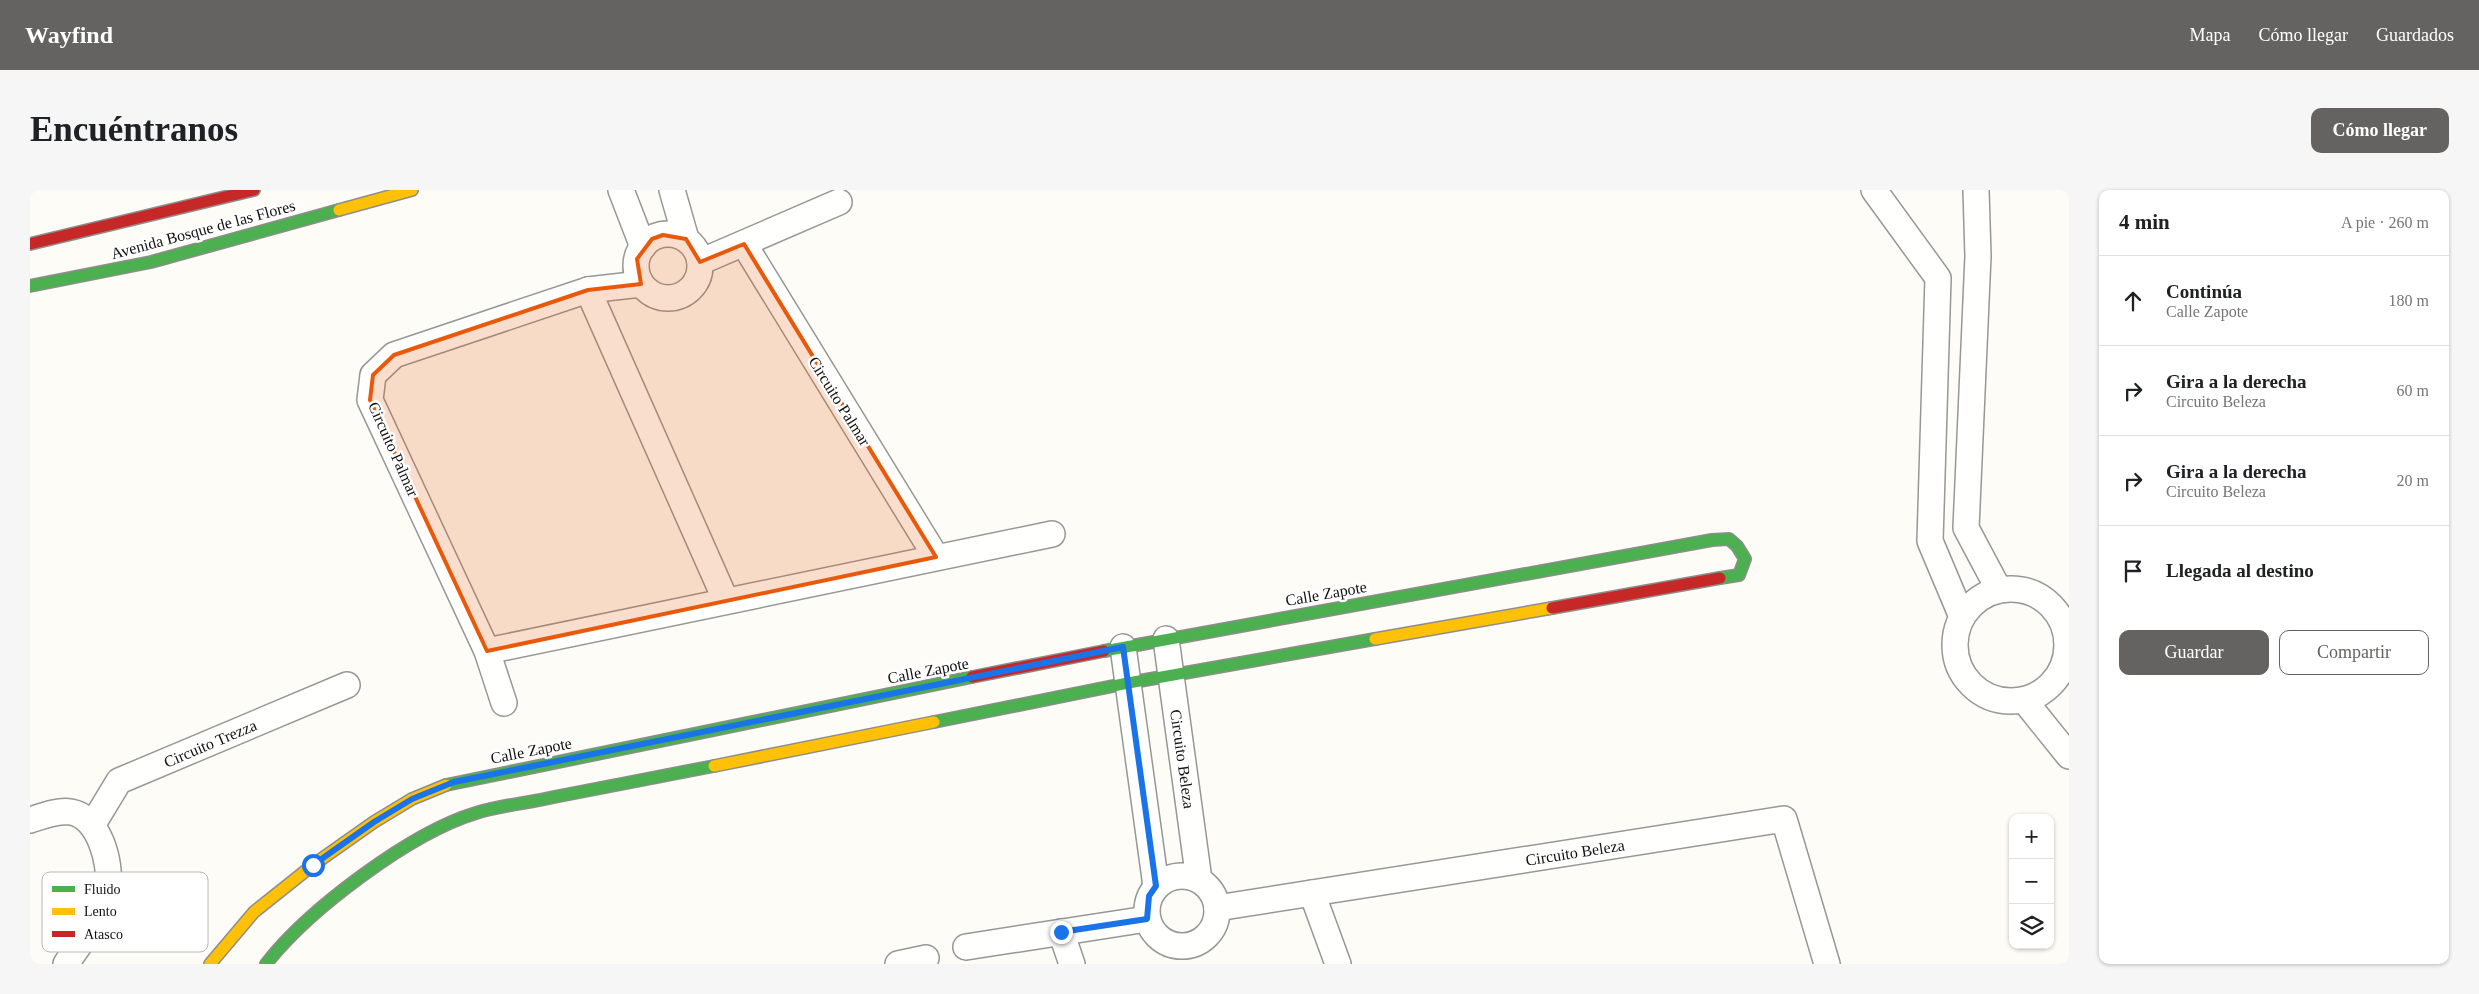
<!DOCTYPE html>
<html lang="es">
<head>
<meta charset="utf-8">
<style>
  body { margin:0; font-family:"Times New Roman",serif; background:#f6f6f6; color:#202124 }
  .controls { position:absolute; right:15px; bottom:15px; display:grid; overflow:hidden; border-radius:10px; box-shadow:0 1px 4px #0004 }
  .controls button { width:45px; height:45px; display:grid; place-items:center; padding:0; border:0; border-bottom:1px solid #e0e0e0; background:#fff; color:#202124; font:25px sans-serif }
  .stop { position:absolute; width:15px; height:15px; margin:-11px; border:4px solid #1a73e8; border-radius:50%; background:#fff }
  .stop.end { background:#1a73e8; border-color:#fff; box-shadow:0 1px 5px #0008 }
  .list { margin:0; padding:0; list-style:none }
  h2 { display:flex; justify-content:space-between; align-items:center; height:65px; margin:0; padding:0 20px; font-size:21px }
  h2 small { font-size:16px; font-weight:400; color:#757577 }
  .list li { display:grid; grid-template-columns:32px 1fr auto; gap:15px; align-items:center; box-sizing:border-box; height:90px; padding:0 20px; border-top:1px solid #e0e0e0 }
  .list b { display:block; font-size:19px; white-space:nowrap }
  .list p { margin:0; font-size:16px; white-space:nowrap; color:#757577 }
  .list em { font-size:16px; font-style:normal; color:#757577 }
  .actions { display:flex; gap:10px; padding:15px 20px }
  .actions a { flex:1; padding:11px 0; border:1px solid #646362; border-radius:10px; text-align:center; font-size:18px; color:#646362 }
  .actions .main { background:#646362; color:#fff }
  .icon { flex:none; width:28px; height:28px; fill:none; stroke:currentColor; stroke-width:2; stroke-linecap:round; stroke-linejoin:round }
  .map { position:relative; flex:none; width:2039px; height:774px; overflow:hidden; border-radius:10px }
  header { display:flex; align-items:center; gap:30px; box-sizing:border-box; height:70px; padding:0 25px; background:#646362; color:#fff }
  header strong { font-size:24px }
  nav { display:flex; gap:28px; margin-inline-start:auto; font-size:18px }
  .intro { display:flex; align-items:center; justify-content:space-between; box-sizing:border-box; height:120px; padding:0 30px }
  h1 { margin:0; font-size:35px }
  .button { padding:12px 22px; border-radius:10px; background:#646362; color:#fff; font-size:18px; font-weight:700 }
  main { display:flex; gap:30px; padding:0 30px }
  aside { flex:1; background:#fff; border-radius:10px; box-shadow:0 1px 4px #0004 }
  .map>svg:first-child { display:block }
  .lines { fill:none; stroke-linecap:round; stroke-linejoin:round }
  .street-casing { stroke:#979795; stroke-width:28 }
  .fast-casing { stroke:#8e8d8b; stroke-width:14 }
  .slow-casing { stroke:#8e8d8b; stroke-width:14 }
  .jam-casing { stroke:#8e8d8b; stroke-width:14 }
  .street { stroke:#fffffe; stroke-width:25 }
  .fast { stroke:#4caf50; stroke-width:11 }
  .slow { stroke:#ffc107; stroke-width:11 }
  .jam { stroke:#c62828; stroke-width:11 }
  .route { stroke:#1a73e8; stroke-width:6 }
  .marked { fill:#e8590c; fill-opacity:0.2; stroke:#e8590c; stroke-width:4; stroke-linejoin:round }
  .labels { text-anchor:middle; stroke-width:5; stroke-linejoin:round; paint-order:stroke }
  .street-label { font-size:16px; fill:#111; stroke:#fff }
  .key { fill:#fff; stroke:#b8b8b8; stroke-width:1 }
  .key-label { font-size:14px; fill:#111 }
</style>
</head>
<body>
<header>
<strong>Wayfind</strong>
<nav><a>Mapa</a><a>Cómo llegar</a><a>Guardados</a></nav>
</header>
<div class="intro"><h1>Encuéntranos</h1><a class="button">Cómo llegar</a></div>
<main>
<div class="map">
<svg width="2039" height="774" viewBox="0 0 2039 774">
  <rect width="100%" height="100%" fill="#fdfcf7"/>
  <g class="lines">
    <defs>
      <g id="street">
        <path d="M591,0L613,57"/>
        <path d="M642,0L656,49"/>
        <path d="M1844,0L1908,88L1900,351L1932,427"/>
        <path d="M1946,0L1948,66L1936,338L1969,400"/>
        <circle cx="638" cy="76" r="32"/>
        <path d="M714,54L906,367"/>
        <path d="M670,72L809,12"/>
        <path d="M558,100L696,411"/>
        <circle cx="1981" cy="455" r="56"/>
        <path d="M1136,449L1169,690"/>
        <path d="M1093,457L1126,696"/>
        <path d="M457,461L1022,344"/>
        <path d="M1994,510L2039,566"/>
        <path d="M474,513L457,461L340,210L343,185L364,165L558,100L611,94"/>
        <path d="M0,630C13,626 27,620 41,622C69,627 81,672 78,696C74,725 51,751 36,774"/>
        <path d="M63,634L89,591L317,495"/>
        <circle cx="1152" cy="721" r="35"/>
        <path d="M1282,703L1308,774"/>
        <path d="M1187,718L1754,629L1797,774"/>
        <path d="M1031,742L1042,774"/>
        <path d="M936,757L1117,729"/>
        <path d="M868,774L896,768"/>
      </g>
      <g id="fast">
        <path d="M0,96L121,72L309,20"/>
        <path d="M1074,461L1682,350L1699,349L1707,356L1715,369L1709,385L1690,388"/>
        <path d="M904,532L1098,493L1345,449"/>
        <path d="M416,595L942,487"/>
        <path d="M236,774C278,720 380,643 446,623C471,615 499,613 524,607C577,597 631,586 684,576"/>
      </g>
      <g id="slow">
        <path d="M309,20L382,0"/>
        <path d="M1345,449L1522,418"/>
        <path d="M684,576L904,532"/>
        <path d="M180,774L224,722L283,675L344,632L382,609L416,595"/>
      </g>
      <g id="jam">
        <path d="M0,54L224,0"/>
        <path d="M1522,418L1690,388"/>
        <path d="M942,487L1074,461"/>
      </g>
    </defs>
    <!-- street casing -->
    <use href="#street" class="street-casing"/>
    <!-- fast casing -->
    <use href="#fast" class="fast-casing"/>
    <!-- slow casing -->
    <use href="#slow" class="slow-casing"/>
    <!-- jam casing -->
    <use href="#jam" class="jam-casing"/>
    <!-- street -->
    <use href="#street" class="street"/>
    <!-- fast -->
    <use href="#fast" class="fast"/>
    <!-- slow -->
    <use href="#slow" class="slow"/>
    <!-- jam -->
    <use href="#jam" class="jam"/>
  </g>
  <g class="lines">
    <!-- route -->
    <path class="route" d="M283,675L344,632L382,609L424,592L1093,457L1126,696L1119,706L1117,729L1031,742"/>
  </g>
  <!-- marked area -->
  <path class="marked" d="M633,45L656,49L670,72L714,54L906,367L457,461L340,210L343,185L364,165L558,100L611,94L607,69L622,49Z"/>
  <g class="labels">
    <!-- street labels -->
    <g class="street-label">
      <text transform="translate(173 39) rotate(-15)" y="6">Avenida Bosque de las Flores</text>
      <text transform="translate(810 211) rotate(58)" y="6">Circuito Palmar</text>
      <text transform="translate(364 259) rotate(66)" y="6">Circuito Palmar</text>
      <text transform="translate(1296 403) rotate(-10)" y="6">Calle Zapote</text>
      <text transform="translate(898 480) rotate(-11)" y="6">Calle Zapote</text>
      <text transform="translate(180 553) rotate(-23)" y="6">Circuito Trezza</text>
      <text transform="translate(501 560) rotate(-11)" y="6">Calle Zapote</text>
      <text transform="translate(1153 569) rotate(82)" y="6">Circuito Beleza</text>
      <text transform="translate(1545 662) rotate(-9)" y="6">Circuito Beleza</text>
    </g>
  </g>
  <!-- legend -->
  <rect x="12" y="682" width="166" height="80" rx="8" class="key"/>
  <rect x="22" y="696" width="23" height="6" fill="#4caf50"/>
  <rect x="22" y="718" width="23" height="7" fill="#ffc107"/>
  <rect x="22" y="741" width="23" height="6" fill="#c62828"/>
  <g class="key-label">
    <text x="54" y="704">Fluido</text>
    <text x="54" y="726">Lento</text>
    <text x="54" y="749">Atasco</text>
  </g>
</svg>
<div class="controls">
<button>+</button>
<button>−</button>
<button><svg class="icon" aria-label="layers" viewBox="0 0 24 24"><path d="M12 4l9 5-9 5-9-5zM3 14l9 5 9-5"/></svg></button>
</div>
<div class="stop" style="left:283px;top:675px"></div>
<div class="stop end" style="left:1031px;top:742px"></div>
</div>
<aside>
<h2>4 min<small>A pie · 260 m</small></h2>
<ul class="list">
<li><svg class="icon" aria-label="ahead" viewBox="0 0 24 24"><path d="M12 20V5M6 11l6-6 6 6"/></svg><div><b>Continúa</b><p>Calle Zapote</p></div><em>180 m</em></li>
<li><svg class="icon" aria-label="right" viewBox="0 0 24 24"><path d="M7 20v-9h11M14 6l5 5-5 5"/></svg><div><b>Gira a la derecha</b><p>Circuito Beleza</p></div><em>60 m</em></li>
<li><svg class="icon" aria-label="right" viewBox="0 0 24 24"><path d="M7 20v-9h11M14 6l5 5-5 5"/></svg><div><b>Gira a la derecha</b><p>Circuito Beleza</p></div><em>20 m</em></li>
<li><svg class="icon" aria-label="arrive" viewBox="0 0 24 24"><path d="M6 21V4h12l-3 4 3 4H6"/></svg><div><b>Llegada al destino</b></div></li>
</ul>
<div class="actions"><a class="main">Guardar</a><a>Compartir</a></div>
</aside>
</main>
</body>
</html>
